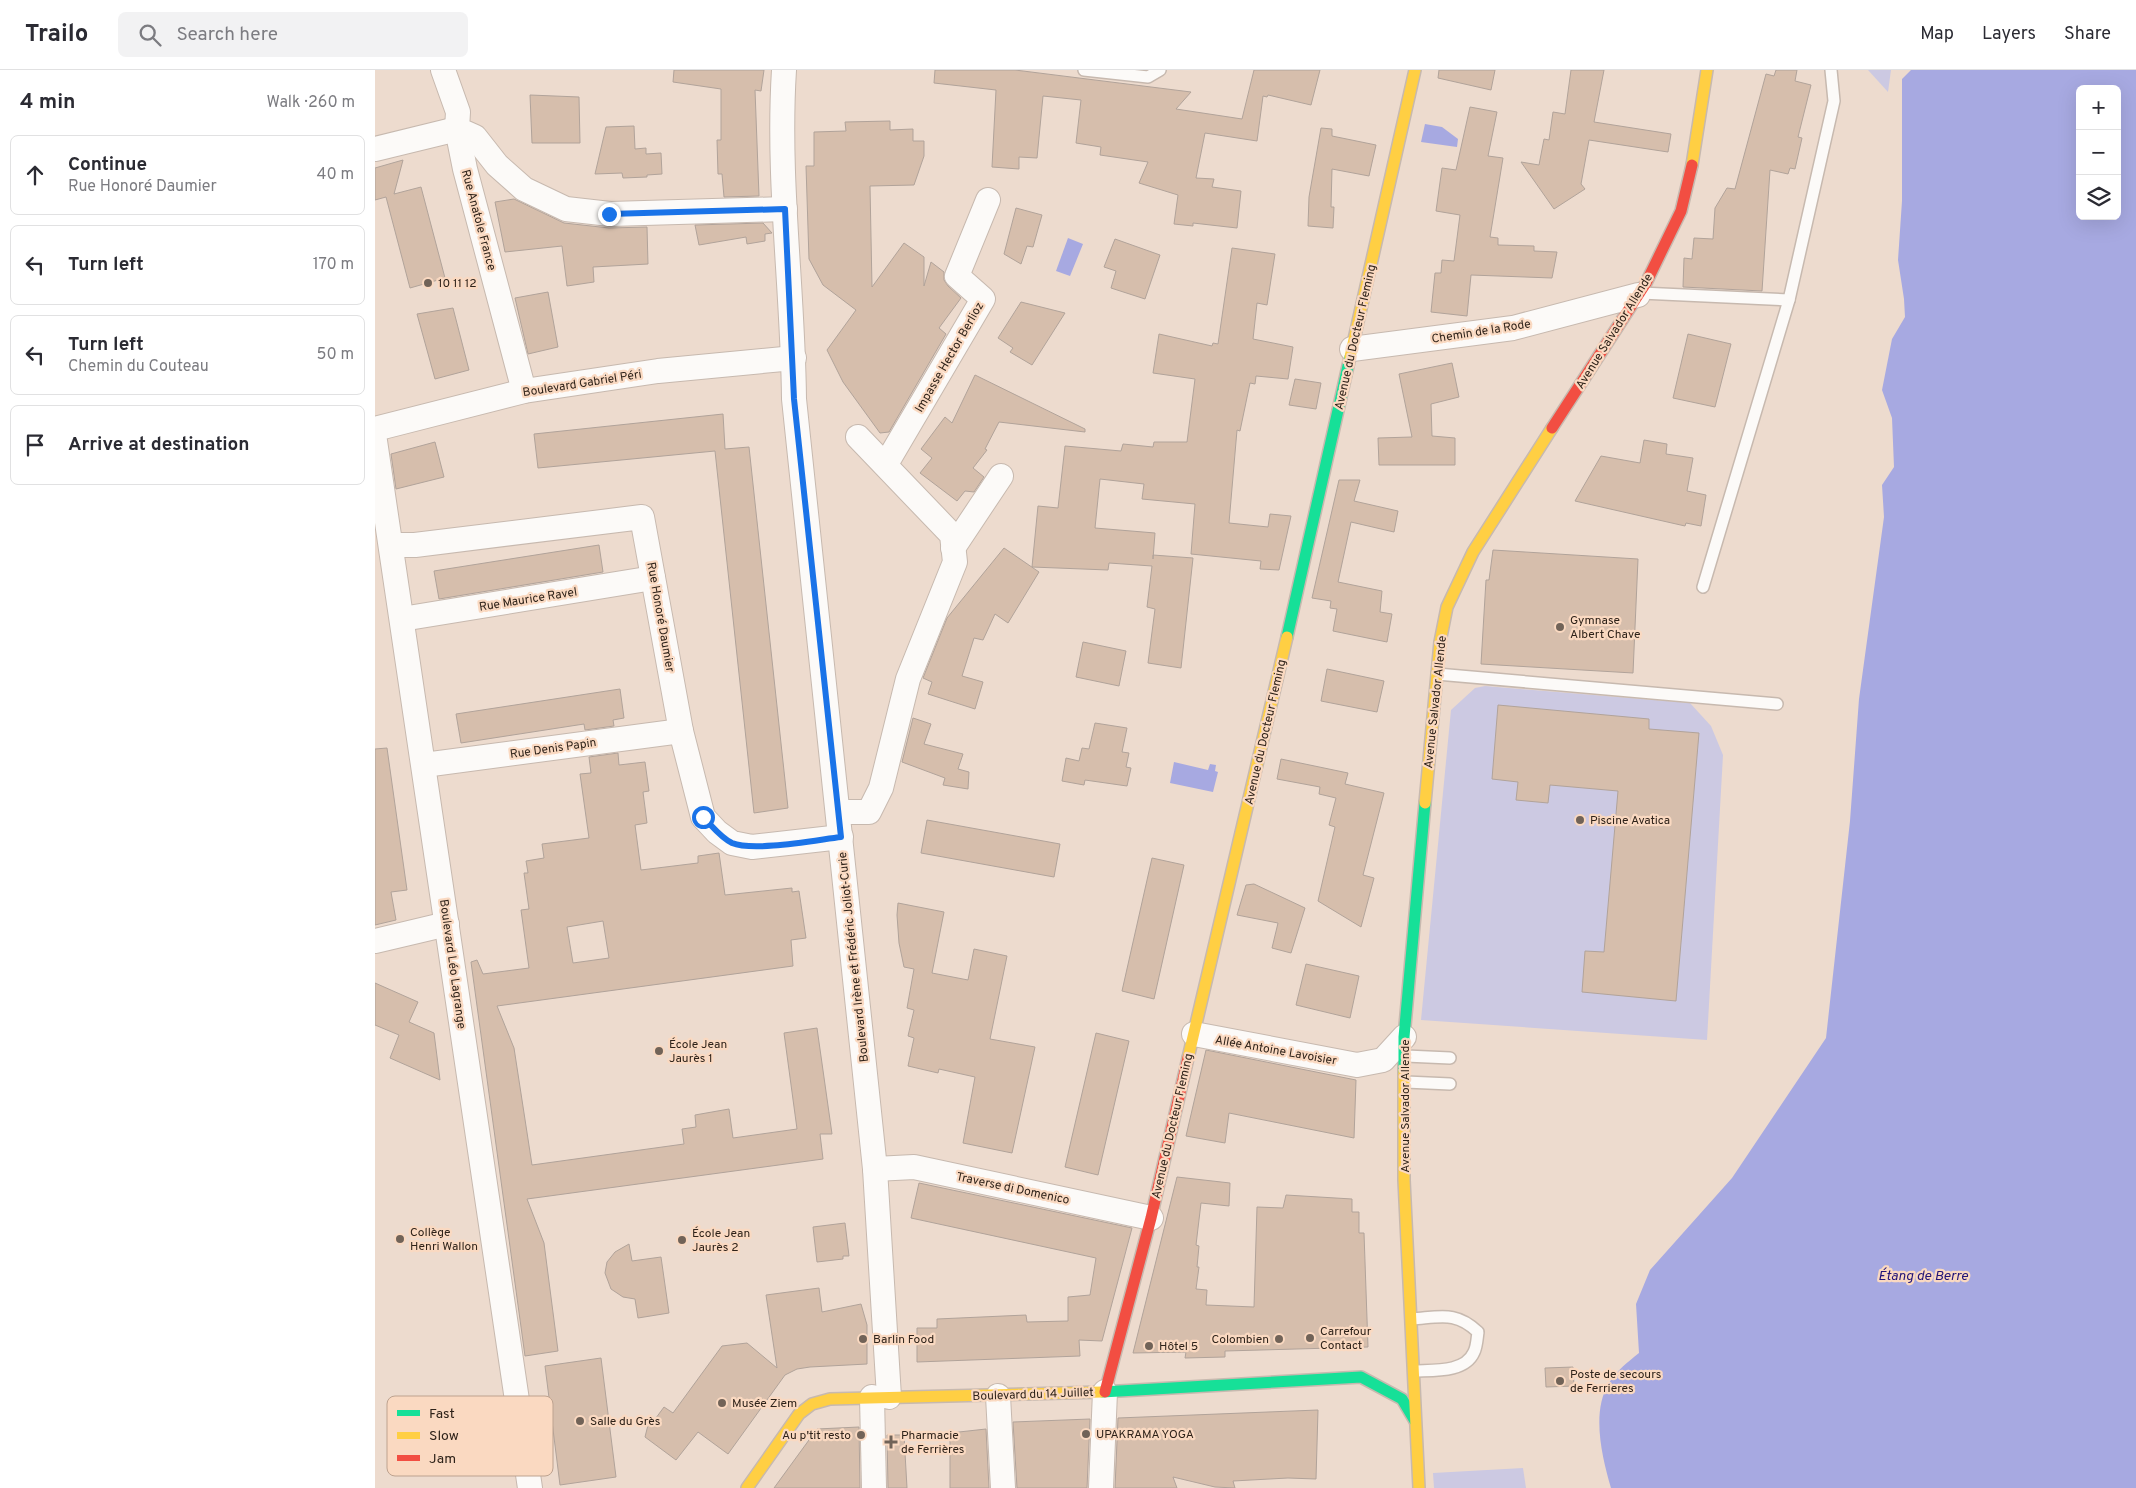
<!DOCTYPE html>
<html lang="en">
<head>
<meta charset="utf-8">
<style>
  body { margin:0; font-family:Overpass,sans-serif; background:#f2f2f3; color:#2b2b33 }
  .controls { position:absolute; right:15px; top:15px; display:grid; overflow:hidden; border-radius:8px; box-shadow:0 5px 20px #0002 }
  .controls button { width:45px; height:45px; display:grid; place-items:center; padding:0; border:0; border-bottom:1px solid #e1e1e2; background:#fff; color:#2b2b33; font:25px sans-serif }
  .stop { position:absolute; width:15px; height:15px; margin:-11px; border:4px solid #1a73e8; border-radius:50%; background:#fff }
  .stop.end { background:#1a73e8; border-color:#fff; box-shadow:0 1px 5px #0008 }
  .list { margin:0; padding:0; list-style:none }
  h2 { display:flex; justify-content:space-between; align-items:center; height:65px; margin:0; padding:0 20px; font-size:21px }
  h2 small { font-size:16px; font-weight:400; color:#7c7c81 }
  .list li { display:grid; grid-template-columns:32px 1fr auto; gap:15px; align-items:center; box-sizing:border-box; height:80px; margin:0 10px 10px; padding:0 10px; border:1px solid #e1e1e2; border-radius:8px }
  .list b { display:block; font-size:19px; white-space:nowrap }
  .list p { margin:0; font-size:16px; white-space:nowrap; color:#7c7c81 }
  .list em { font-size:16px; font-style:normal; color:#7c7c81 }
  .icon { flex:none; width:28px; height:28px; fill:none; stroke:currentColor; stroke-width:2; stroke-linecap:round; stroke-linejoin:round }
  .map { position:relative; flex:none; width:1761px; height:1418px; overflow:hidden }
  header { display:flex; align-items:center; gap:30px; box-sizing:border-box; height:70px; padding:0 25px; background:#fff; border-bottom:1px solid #e1e1e2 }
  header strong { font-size:24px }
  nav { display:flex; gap:28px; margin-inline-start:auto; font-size:18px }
  .search { width:350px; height:45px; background:#f2f2f3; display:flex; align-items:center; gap:12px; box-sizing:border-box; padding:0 18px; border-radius:8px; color:#7c7c81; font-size:19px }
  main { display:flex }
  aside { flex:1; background:#fff }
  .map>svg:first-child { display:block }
  .green { fill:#ccc9e2 }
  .water { fill:#a7a9e1; fill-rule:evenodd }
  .building { fill:#d6beac; stroke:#b1a39a; fill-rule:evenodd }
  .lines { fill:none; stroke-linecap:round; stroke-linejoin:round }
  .lane-casing { stroke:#c7b9af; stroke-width:14 }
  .street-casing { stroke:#c7b9af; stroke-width:26 }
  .fast-casing { stroke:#c7b9af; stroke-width:14 }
  .slow-casing { stroke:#c7b9af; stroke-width:14 }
  .jam-casing { stroke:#c7b9af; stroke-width:14 }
  .lane { stroke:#fcfaf8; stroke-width:11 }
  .street { stroke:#fcfaf8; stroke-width:24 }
  .fast { stroke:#16e098; stroke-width:11 }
  .slow { stroke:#ffcf43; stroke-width:11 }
  .jam { stroke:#f24e42; stroke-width:11 }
  .route { stroke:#1a73e8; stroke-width:6 }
  .poi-dot { fill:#716358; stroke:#fad9c1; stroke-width:2 }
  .labels { text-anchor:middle; stroke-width:4.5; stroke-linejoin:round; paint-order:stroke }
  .street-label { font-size:12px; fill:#2e2219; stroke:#fad9c1 }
  .poi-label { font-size:12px; fill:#2e2219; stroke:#fad9c1; text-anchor:start }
  .water-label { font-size:14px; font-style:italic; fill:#221478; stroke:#fad9c1 }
  .key { fill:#fad9c1; stroke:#bda28f; stroke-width:1 }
  .key-label { font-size:14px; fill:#2e2219 }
</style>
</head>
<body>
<header>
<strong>Trailo</strong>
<div class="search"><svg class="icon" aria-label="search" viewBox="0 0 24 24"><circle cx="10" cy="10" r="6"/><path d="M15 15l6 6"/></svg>Search here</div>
<nav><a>Map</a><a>Layers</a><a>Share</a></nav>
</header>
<main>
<aside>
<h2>4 min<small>Walk · 260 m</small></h2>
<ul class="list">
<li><svg class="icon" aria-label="ahead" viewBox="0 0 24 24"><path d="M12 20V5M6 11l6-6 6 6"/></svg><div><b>Continue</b><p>Rue Honoré Daumier</p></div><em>40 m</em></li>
<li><svg class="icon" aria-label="left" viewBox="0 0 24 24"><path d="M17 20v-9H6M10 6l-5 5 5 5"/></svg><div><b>Turn left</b></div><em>170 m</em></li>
<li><svg class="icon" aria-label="left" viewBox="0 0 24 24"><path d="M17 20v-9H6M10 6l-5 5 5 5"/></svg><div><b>Turn left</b><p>Chemin du Couteau</p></div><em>50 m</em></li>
<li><svg class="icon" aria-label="arrive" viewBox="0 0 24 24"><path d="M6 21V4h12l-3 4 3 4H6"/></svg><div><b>Arrive at destination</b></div></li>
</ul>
</aside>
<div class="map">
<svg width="1761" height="1418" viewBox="0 0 1761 1418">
  <rect width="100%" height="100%" fill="#eddbce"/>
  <!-- green -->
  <g class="green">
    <path d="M1493,0H1516L1513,22Z"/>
    <path d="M1110,616L1315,633L1336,656L1348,685L1332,970L1046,950L1076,640L1100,618Z"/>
    <path d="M1148,1398L1151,1418H1059L1058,1403Z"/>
  </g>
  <!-- water -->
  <g class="water">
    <path d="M1536,0H1761V1418H1236C1227,1387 1216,1342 1234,1313C1242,1300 1253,1292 1264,1283L1261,1234L1275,1200L1357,1108L1451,968L1475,751L1484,629L1509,447L1507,415L1519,397L1517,348L1507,320L1517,269L1530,247L1529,229L1523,190L1527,131V9ZM1705,19H1742V146H1705Z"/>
    <path d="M1050,54L1067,57L1083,69L1082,77L1046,72Z"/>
    <path d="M693,168L708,174L695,206L681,201Z"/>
    <path d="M799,692L833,700L835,694L841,695L840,701L843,702L838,722L795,713Z"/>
  </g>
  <!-- building -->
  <g class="building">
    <path d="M299,0H389L386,21L380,20L384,126L349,127L347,104H343L342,70H346V19L298,12Z"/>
    <path d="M560,0H640L816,22L801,39L867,49L879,0H945L936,35L893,25L892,27L888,26L882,71L830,63L821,108L839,109L837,117L866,121L862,158L818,153V156L799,154L803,125L764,113L773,92L725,85L726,77L701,73L706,30L668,26L662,88L644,87V99L617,97L621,20L559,13Z"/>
    <path d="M1064,0H1120L1116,20L1063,8Z"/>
    <path d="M1196,0H1229L1219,52L1296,64L1293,82L1214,70L1206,114L1210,119L1179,139L1146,92L1164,95L1169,69L1174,70L1178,42L1190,44Z"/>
    <path d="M1401,0H1422L1420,11L1436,15L1423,67L1427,68L1420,99L1415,98L1413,104L1395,100L1387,221L1308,217L1309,188L1317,189L1319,168L1338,169L1340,138L1352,118L1360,119L1391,4L1399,6Z"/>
    <path d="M155,25L204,27L205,73H157Z"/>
    <path d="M1095,37L1122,42L1113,86L1128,88L1115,167L1123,168V175L1159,176V181L1182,182L1177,208L1096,205L1092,246L1056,242L1060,203H1066L1067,190L1079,191L1085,145L1061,141L1067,98L1081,100Z"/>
    <path d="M515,51V60L538,59V71H549V86L539,115L495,116L497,217L529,173L549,187V216L556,192L569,202V210L573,216L586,228L564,258L571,264L514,362L505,363L468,312L452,280L481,240L448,215L434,189L431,96H439V62L471,61L470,52Z"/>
    <path d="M259,56L260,79L271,78V84L286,83L287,104L272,105V107L248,108L247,103L220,104L231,57Z"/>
    <path d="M946,58L957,59V66L1001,75L994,106L957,99L956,137H959L958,158L933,156L934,127Z"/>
    <path d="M28,90L19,124L46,117L70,208L35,218L11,127L0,130V98Z"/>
    <path d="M139,129L189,153L234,158L272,157L273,194L218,197L219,212L192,216L187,176L130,182L120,132Z"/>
    <path d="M641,138L667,145L658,177L652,176L646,194L629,184Z"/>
    <path d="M388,153L397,163L390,164V171L372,174L371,167L324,175L320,155Z"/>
    <path d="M740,169L785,185L770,229L736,218L741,201L729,197Z"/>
    <path d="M857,178L900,184L892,235L882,233L878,269L918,277L913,309L881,306L880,314L875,313L865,361L862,360L854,453L893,457L895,444L916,446L904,500L885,499L886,491L816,484L820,434L767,429L769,414L725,409L720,458L780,463L778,489V485L818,488L806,598L773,593L780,539L772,537L777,496L734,493L733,500L657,497L663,436L683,438L690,376L746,381L748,374L778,377L779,372H812L820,309L778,303L784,264L837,276L838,273L843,274Z"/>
    <path d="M173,222L183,277L153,284L140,228Z"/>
    <path d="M646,232L690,243L657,295L635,282L638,278L623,268Z"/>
    <path d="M78,238L94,300L60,309L42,244Z"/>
    <path d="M1313,264L1356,274L1340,337L1298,328Z"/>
    <path d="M1077,293L1084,327L1056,334L1057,366L1080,368V395H1004L1003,368L1037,367L1024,304Z"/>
    <path d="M600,305L710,359V362L624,352L610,379L612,380L598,398L609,407L599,422L590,421L582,431L545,403L557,388L546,379L570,347L577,353Z"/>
    <path d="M920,309L946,313L941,339L914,335Z"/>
    <path d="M348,344L350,379L374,377L413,738L379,743L340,381L163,398L159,364Z"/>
    <path d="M1269,370L1292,374L1291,384L1318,388L1312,421L1331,425L1326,456L1311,453L1310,456L1200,431L1226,386L1265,393Z"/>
    <path d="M60,372L69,407L21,419L16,384Z"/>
    <path d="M964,410H985L979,431L1023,441L1019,462L976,452L963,512L1007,521L1005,542L1017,544L1012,572L958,561L962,539L955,538L956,531L937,528Z"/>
    <path d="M224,475L228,502L64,529L59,501Z"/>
    <path d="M629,478L664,502L633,553L620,544L608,570L599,568L587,606L608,612L600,639L553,624L557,612L548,608L572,548Z"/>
    <path d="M1118,480L1263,489L1258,603L1106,594L1111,510H1114Z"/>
    <path d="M708,572L751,581L744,616L701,607Z"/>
    <path d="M952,599L1009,611L1002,642L946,631Z"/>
    <path d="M245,619L249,648L238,650L239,656L210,660L209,654L86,673L81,644Z"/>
    <path d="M1123,635L1274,649V659L1324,663L1301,931L1207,922L1210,881L1229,882L1243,721L1175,715L1173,733L1141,730L1143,712L1117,709Z"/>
    <path d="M538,648L556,654L549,674L588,684L583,699L594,702L593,719L568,715L570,708L527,692Z"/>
    <path d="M720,653L752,658L747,682L754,683L751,697L756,698L752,716L710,710L709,715L687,711L691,688L704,691L707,678L714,679Z"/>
    <path d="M12,678L32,820L16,822L21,850L0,855V679Z"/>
    <path d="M243,683L244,695L270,692L274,721L268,722L272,753L260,755L266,800L323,793V786L344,783L350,825L417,818V822L424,821L431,868L416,870L418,896L122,936L139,978L157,1095L309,1074L307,1059L321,1057L320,1045L354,1039L358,1068L422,1059L409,963L442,958L457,1064H445L448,1089L152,1129L169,1173L183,1281L150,1286L96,892L102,890L108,904L154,898L146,840L154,839L149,803H153L151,791L169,788L167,774L214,768L205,704L216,703L214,687ZM228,851L234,888L198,893L192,857Z"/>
    <path d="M906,689L973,703L970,714L1009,723L988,805L999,808L986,857L943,831L960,757L954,755L961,728L944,724L945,717L902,709Z"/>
    <path d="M552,750L685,774L679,807L546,783Z"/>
    <path d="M777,788L809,795L779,929L747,921Z"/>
    <path d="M879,814L930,838L916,883L897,878L903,853L862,845L871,815Z"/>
    <path d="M523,833L569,842L557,903L593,910L599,879L632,886L615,969L660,977L637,1083L588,1073L600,1007L564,999L563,1003L533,996L539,968L533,966L539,940L532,938L539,899L529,897L524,873L522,845Z"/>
    <path d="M931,894L984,906L975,948L921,935Z"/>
    <path d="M0,913L43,932L34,952L59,963L65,1010L15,988L24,965L0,955Z"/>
    <path d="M721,963L754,971L723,1105L690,1097Z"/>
    <path d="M831,980L981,1010L979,1068L854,1043L850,1073L811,1066Z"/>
    <path d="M802,1107L855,1113L854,1136L826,1133L821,1175L824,1176L822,1197H824L821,1219L832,1220L831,1235L879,1237L882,1137L908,1138L911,1125L977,1129V1142H984V1163H989L993,1277L850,1281V1287L810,1288L811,1282L758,1283Z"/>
    <path d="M544,1113L757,1158L727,1271L704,1270L705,1286L542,1292V1258H562V1249L651,1245L652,1252L693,1251V1227L715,1225L721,1188L536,1148Z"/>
    <path d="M470,1153L474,1186H468V1189L442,1192L438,1157Z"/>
    <path d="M254,1174L257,1191L286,1187L294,1243L263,1248L260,1229L248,1227L236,1219L230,1203L232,1192L240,1182Z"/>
    <path d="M444,1218L447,1242L486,1234L492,1255V1294L435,1297L422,1299L410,1305L353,1384L323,1362L301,1390L270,1367L274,1351L278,1352L289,1337L298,1343L347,1276L372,1273L402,1298L391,1225Z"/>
    <path d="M226,1288L241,1407L185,1415L170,1296Z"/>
    <path d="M1198,1297L1199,1316L1171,1317L1170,1298Z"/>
    <path d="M943,1340L941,1409L913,1408L858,1411L860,1418L840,1417L798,1407L802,1418H740L743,1348Z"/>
    <path d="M715,1349L712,1418H642L638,1352Z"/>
    <path d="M484,1357L485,1418H399L442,1359Z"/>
    <path d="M611,1359L614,1418H575V1363Z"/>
    <path d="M512,1365H529L532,1418H513Z"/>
  </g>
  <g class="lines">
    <defs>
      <g id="lane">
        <path d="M709,0L773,7L785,0"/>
        <path d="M1266,223L1414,230"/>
        <path d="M1328,517L1414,230L1459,31L1456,0"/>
        <path d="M1062,604L1402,634"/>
        <path d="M1031,986L1075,988"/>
        <path d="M1031,1012L1075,1014"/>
        <path d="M1037,1249C1066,1247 1081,1241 1103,1262C1102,1268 1102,1276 1099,1282C1090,1303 1058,1300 1039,1301"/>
      </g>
      <g id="street">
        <path d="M68,0L83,42L82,59L100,67L122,95L149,119L191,139L235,144L410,139"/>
        <path d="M409,0C402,110 418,219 419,329L500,1099L514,1327"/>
        <path d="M0,79L82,59L90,99L149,321"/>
        <path d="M977,279L1138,258L1263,225"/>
        <path d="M0,359L149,321L283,301L419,288"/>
        <path d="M0,371L155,1418"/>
        <path d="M511,394L608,229L582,206L613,130"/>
        <path d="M16,475H40L267,447L306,661L328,747L342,762L357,773L377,777L466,767"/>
        <path d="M578,478L626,406"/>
        <path d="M27,549L278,508"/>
        <path d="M49,695L306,661"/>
        <path d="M464,742H494L506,718L533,609L580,492L577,465L483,367"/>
        <path d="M0,871L72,854"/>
        <path d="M819,964L982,995L1008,990L1029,967"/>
        <path d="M500,1099L539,1097L776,1148"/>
        <path d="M623,1326L628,1418"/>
        <path d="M497,1327L499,1418"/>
        <path d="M726,1418L730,1322"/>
      </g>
      <g id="fast">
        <path d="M912,567L975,287"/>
        <path d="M1029,1001V967L1050,733"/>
        <path d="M727,1322L986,1307L1027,1329L1040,1351"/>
      </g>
      <g id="slow">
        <path d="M1317,95L1332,0"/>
        <path d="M975,287L1040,0"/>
        <path d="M1050,733L1065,572L1072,537L1098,482L1177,358"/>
        <path d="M813,988L912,567"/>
        <path d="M1029,1001V1110L1044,1418"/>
        <path d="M372,1418L424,1344L437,1334L455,1329L727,1322"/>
      </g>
      <g id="jam">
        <path d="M1177,358L1271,213L1306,141L1317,95"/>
        <path d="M730,1322L776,1148L813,988"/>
      </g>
    </defs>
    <!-- lane casing -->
    <use href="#lane" class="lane-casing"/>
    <!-- street casing -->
    <use href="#street" class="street-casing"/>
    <!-- fast casing -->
    <use href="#fast" class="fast-casing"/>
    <!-- slow casing -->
    <use href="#slow" class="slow-casing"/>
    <!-- jam casing -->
    <use href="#jam" class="jam-casing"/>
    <!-- lane -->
    <use href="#lane" class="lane"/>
    <!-- street -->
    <use href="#street" class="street"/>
    <!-- fast -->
    <use href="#fast" class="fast"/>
    <!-- slow -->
    <use href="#slow" class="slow"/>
    <!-- jam -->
    <use href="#jam" class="jam"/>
  </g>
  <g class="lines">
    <!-- route -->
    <path class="route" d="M234,144L410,139L419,329L466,767C441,770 379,782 357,773C346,768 337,756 328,747"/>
  </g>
  <!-- markers -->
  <g class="poi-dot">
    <circle cx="53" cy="213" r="5"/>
    <circle cx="1185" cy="557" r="5"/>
    <circle cx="1205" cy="750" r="5"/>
    <circle cx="284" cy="981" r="5"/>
    <circle cx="25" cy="1169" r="5"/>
    <circle cx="307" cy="1170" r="5"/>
    <circle cx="935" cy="1268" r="5"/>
    <circle cx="488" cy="1269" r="5"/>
    <circle cx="904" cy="1269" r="5"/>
    <circle cx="774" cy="1276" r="5"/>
    <circle cx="1185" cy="1311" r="5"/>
    <circle cx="347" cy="1333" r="5"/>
    <circle cx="205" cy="1351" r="5"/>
    <circle cx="711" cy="1364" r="5"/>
    <circle cx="486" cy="1365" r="5"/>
    <path d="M513.5 1364.5h5v5h5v5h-5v5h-5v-5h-5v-5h5z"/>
  </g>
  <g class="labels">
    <!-- street labels -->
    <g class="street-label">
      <text transform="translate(104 150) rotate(75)" y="4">Rue Anatole France</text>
      <text transform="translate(1106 261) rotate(-9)" y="4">Chemin de la Rode</text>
      <text transform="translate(1239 261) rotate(-58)" y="4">Avenue Salvador Allende</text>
      <text transform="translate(980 267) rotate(-77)" y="4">Avenue du Docteur Fleming</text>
      <text transform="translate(574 287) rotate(-60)" y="4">Impasse Hector Berlioz</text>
      <text transform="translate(207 313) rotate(-9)" y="4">Boulevard Gabriel Péri</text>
      <text transform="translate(153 529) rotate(-9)" y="4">Rue Maurice Ravel</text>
      <text transform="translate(286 547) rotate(80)" y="4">Rue Honoré Daumier</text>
      <text transform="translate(1060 632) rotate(-84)" y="4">Avenue Salvador Allende</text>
      <text transform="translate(890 662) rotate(-77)" y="4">Avenue du Docteur Fleming</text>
      <text transform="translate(178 678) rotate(-8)" y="4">Rue Denis Papin</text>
      <text transform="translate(478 887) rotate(-96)" y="4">Boulevard Irène et Frédéric Joliot-Curie</text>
      <text transform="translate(78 894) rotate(82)" y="4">Boulevard Léo Lagrange</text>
      <text transform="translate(901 980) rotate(10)" y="4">Allée Antoine Lavoisier</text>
      <text transform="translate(1030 1036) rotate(-90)" y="4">Avenue Salvador Allende</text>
      <text transform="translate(797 1056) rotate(-77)" y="4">Avenue du Docteur Fleming</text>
      <text transform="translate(638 1118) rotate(12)" y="4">Traverse di Domenico</text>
      <text transform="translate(658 1324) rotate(-2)" y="4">Boulevard du 14 Juillet</text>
    </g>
    <!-- poi labels -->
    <g class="poi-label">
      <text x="63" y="217">10 11 12</text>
      <text x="1195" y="554">Gymnase<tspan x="1195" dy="14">Albert Chave</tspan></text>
      <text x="1215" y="754">Piscine Avatica</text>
      <text x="294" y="978">École Jean<tspan x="294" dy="14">Jaurès 1</tspan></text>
      <text x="35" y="1166">Collège<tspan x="35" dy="14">Henri Wallon</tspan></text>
      <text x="317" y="1167">École Jean<tspan x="317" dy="14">Jaurès 2</tspan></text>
      <text x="945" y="1265">Carrefour<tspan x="945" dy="14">Contact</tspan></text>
      <text x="498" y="1273">Barlin Food</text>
      <text x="894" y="1273" text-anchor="end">Colombien</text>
      <text x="784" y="1280">Hôtel 5</text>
      <text x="1195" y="1308">Poste de secours<tspan x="1195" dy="14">de Ferrieres</tspan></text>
      <text x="357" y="1337">Musée Ziem</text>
      <text x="215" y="1355">Salle du Grès</text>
      <text x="721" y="1368">UPAKRAMA YOGA</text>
      <text x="476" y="1369" text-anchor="end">Au p'tit resto</text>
      <text x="526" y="1369">Pharmacie<tspan x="526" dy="14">de Ferrières</tspan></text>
    </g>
    <!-- water labels -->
    <g class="water-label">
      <text x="1548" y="1210">Étang de Berre</text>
    </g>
  </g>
  <!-- legend -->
  <rect x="12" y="1326" width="166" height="80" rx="8" class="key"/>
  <rect x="22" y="1340" width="23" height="6" fill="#16e098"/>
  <rect x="22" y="1362" width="23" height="7" fill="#ffcf43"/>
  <rect x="22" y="1385" width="23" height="6" fill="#f24e42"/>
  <g class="key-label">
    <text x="54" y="1348">Fast</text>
    <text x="54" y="1370">Slow</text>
    <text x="54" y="1393">Jam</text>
  </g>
</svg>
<div class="controls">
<button>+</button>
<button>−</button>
<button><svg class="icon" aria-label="layers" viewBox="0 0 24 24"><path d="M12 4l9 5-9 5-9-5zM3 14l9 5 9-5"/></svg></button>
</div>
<div class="stop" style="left:328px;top:747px"></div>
<div class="stop end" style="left:234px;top:144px"></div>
</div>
</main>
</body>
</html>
